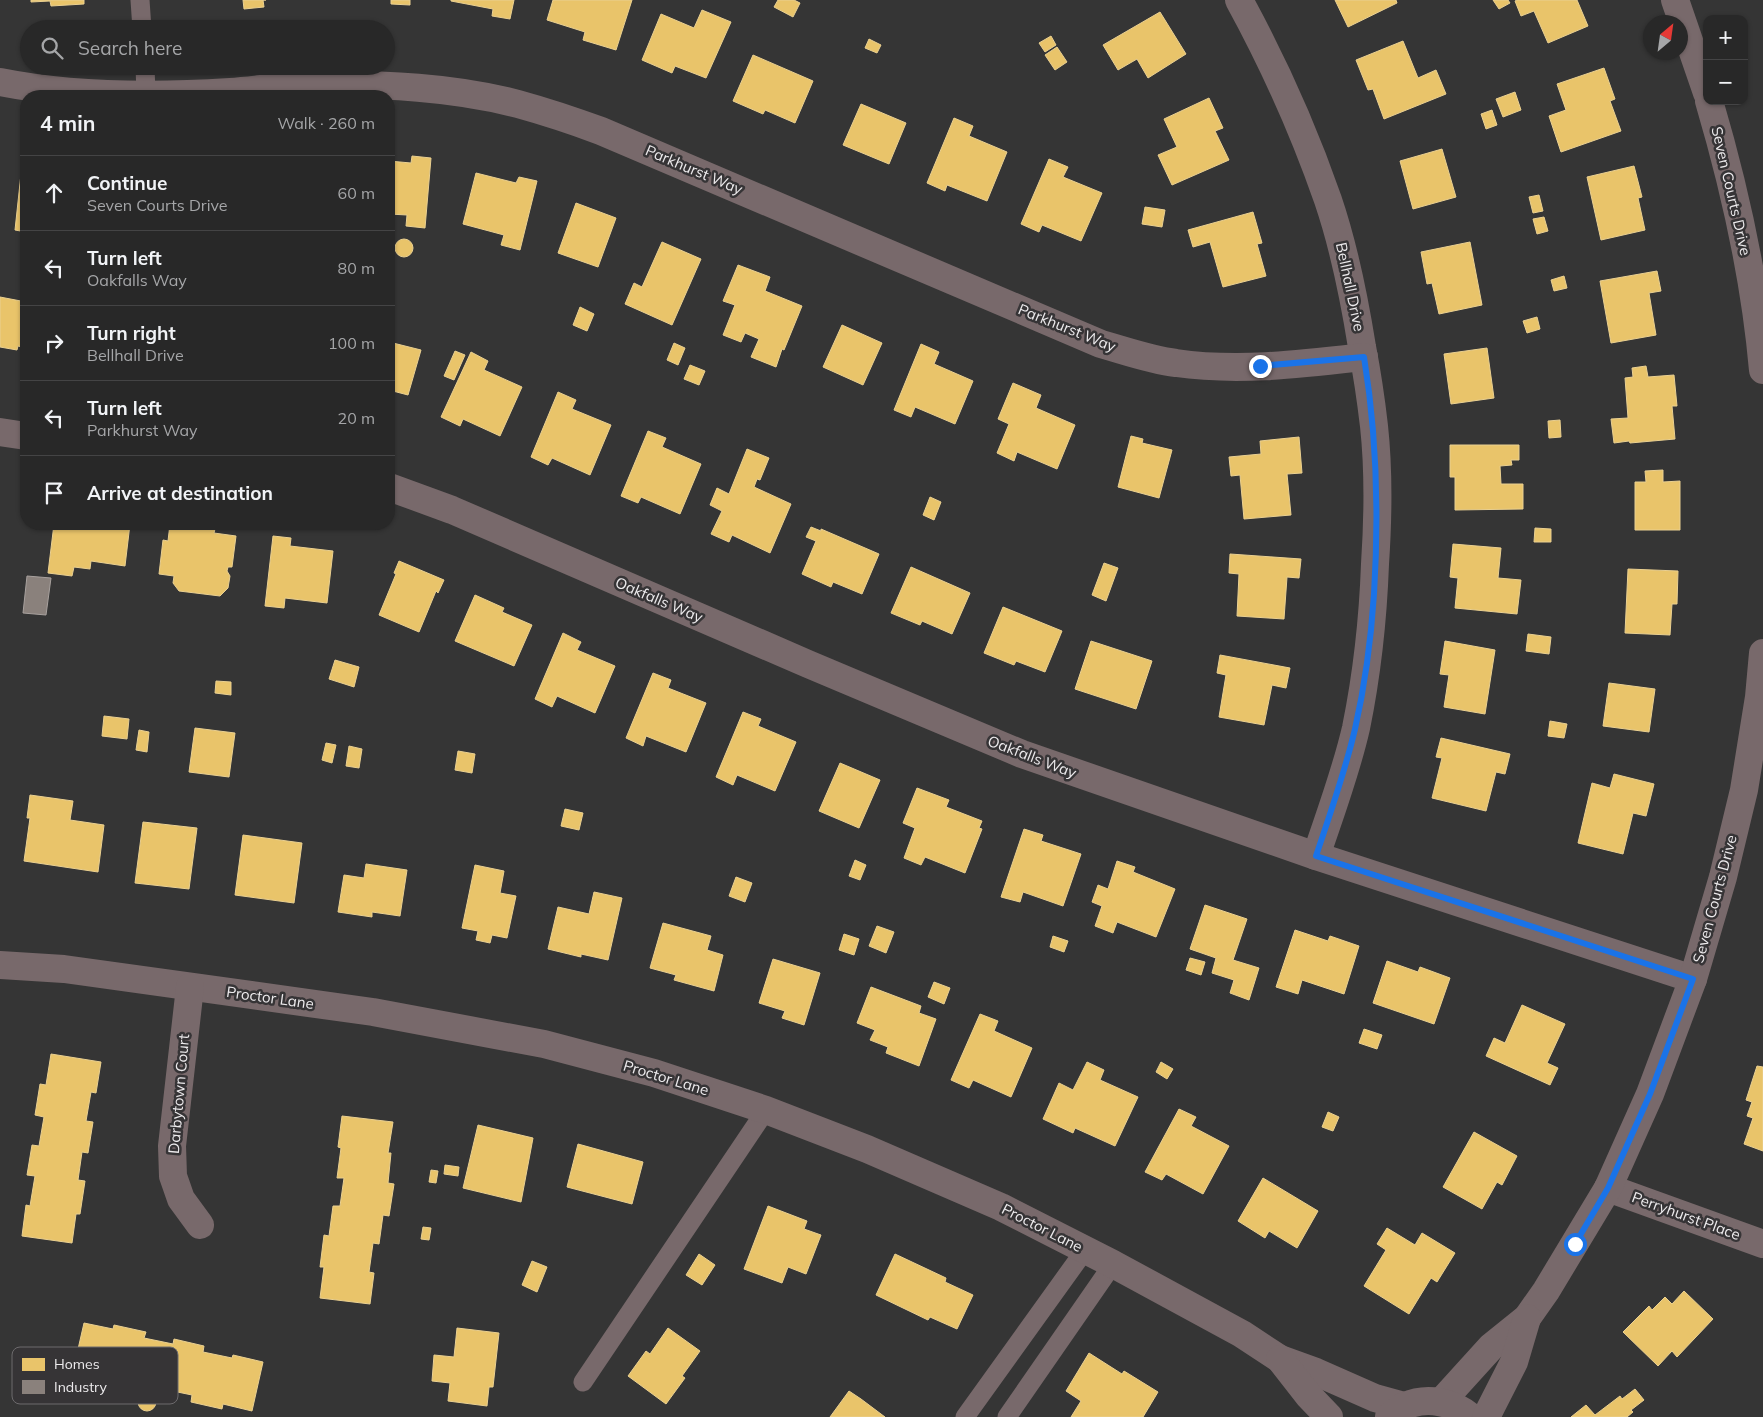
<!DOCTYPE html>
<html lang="en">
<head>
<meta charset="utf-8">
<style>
  body { margin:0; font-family:Mulish,sans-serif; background:#343434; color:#f1f3f6 }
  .controls { position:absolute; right:15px; top:15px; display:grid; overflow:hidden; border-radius:10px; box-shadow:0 1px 4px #0004 }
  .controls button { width:45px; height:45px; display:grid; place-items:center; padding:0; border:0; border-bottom:1px solid #444445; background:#282828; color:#f1f3f6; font:25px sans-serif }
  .compass { position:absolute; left:1643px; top:15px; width:45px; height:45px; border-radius:50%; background:#282828; box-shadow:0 1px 4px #0004; rotate:29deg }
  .stop { position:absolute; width:15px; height:15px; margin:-11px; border:4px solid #1a73e8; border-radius:50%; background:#fff }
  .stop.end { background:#1a73e8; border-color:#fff; box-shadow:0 1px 5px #0008 }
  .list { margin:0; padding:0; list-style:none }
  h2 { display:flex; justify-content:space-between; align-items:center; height:65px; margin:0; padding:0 20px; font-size:21px }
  h2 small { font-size:16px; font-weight:400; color:#a5a6a8 }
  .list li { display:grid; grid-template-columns:32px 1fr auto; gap:15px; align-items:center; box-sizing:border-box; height:75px; padding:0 20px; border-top:1px solid #444445 }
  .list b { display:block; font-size:19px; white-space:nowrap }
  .list p { margin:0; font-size:16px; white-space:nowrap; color:#a5a6a8 }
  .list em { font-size:16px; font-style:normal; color:#a5a6a8 }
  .icon { flex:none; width:28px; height:28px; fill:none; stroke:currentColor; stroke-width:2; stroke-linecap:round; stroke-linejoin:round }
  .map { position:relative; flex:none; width:1763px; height:1417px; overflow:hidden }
  .search { position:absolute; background:#282828; box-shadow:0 1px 4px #0004; left:20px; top:20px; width:375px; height:55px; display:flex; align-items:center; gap:12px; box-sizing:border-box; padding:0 18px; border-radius:28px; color:#a5a6a8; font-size:19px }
  .panel { position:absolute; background:#282828; box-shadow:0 1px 4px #0004; left:20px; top:90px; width:375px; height:440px; border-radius:20px }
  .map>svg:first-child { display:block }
  .homes { fill:#e9c46a; stroke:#ead091 }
  .industry { fill:#8a817c; stroke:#a8a19e }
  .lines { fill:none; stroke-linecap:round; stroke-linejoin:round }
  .service { stroke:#78696b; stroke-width:19 }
  .minor { stroke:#78696b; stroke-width:28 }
  .tertiary { stroke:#78696b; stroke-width:28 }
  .route { stroke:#1a73e8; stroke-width:6 }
  .labels { text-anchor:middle; stroke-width:5; stroke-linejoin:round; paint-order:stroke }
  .street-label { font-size:15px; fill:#edebed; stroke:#363436 }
  .key { fill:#363436; stroke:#6d6b6d; stroke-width:1 }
  .key-label { font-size:14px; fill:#edebed }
</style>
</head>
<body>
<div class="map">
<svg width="1763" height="1417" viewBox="0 0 1763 1417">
  <rect width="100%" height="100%" fill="#353535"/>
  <!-- homes -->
  <g class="homes">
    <path d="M31,0H84V4L51,6L50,1L31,2Z"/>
    <path d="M243,0H266H263L264,7L244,9Z"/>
    <path d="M391,0H410V5L391,4Z"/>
    <path d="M451,0H514L510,19L492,16L493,9L451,1Z"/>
    <path d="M553,0H632L616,50L583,40L585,32L547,20Z"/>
    <path d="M778,0H794L800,3L793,17L774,7Z"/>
    <path d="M1335,0H1396L1397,3L1348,27Z"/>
    <path d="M1493,0H1508L1510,3L1499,9Z"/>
    <path d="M1517,0H1577L1588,26L1548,43L1534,11L1521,16L1515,1Z"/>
    <path d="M702,10L731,22L706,78L675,66L672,73L642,60L661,14L694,28Z"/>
    <path d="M1160,12L1186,54L1148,78L1137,59L1118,70L1103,45Z"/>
    <path d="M1051,36L1056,45L1045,52L1039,43Z"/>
    <path d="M869,39L881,45L877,53L865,48Z"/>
    <path d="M1403,41L1418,78L1436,70L1446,94L1384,119L1373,89L1368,90L1356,60Z"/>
    <path d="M1057,47L1067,62L1055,70L1045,55Z"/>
    <path d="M753,55L813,81L795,123L765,110L763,114L733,101Z"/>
    <path d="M1604,68L1615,99L1610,101L1621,131L1561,152L1549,116L1566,110L1557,84Z"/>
    <path d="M1515,92L1521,110L1503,117L1496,99Z"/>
    <path d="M1209,98L1223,128L1215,131L1229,160L1172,185L1158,155L1177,147L1164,119Z"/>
    <path d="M861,104L906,123L889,164L843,145Z"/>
    <path d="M1492,110L1497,125L1486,129L1481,114Z"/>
    <path d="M954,118L973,126L969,136L1007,152L987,201L947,185L945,191L927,183Z"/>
    <path d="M1442,149L1456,197L1413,209L1400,161Z"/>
    <path d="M23,155L26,156V232L15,230Z"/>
    <path d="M412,156L431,158L425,228L406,226L407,215L389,214V161L411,163Z"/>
    <path d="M1049,159L1068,167L1063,177L1102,193L1081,241L1042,225L1039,232L1021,224Z"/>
    <path d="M1634,166L1642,197L1638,198L1645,230L1601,240L1587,177Z"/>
    <path d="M476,173L516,183L519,177L537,181L520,250L501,245L504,235L463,224Z"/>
    <path d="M1539,195L1543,211L1533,213L1529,197Z"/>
    <path d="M576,203L616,218L598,267L558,253Z"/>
    <path d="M1145,207L1165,210L1162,227L1142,224Z"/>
    <path d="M1253,212L1262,243L1257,244L1266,276L1223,287L1210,242L1193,247L1188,230Z"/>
    <path d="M1544,217L1548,231L1537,234L1533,219Z"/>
    <circle cx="404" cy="248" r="9"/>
    <path d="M662,242L701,259L672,325L625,304L634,283L642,287Z"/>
    <path d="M1470,242L1482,305L1439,314L1432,283L1427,284L1421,252Z"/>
    <path d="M738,265L770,277L765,291L802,306L784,350L782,349L776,367L751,357L759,339L745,333L741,342L723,335L735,305L723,301Z"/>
    <path d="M1657,271L1661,291L1649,293L1656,335L1611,343L1600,281Z"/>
    <path d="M1564,276L1567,288L1554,291L1551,280Z"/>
    <path d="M0,297L26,302V348L18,346L17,350L0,347Z"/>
    <path d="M580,307L594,314L587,331L573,325Z"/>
    <path d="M1537,317L1540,329L1527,333L1523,321Z"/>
    <path d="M842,325L882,343L863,385L823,367Z"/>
    <path d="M389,342L421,350L408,395L389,390Z"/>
    <path d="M674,343L685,348L678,365L667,360Z"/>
    <path d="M921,344L939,352L934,364L973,381L955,424L915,407L911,417L894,410Z"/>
    <path d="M1487,348L1494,398L1451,404L1444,354Z"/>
    <path d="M455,351L465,355L454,380L444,376Z"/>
    <path d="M471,352L488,361L484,370L522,387L500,436L463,419L460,426L441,417Z"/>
    <path d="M690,365L705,371L699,385L684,379Z"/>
    <path d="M1646,366L1648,377L1674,375L1677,406H1672L1675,439L1630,443L1629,441L1614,443L1611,419L1628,418L1625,378L1633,377L1632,368Z"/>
    <path d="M1013,383L1041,395L1036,408L1075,425L1057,469L1017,452L1014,461L997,453L1009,424L998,419Z"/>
    <path d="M558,392L576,400L572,409L611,425L590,475L552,458L548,465L531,457Z"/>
    <path d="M1560,420L1561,437L1549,438L1548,421Z"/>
    <path d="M648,431L666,438L662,447L701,464L680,514L641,497L638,503L621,496Z"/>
    <path d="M1131,436L1143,439L1142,443L1172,450L1159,498L1118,487Z"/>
    <path d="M1299,437L1302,473L1287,474L1291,515L1244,519L1240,475L1231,476L1229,457L1261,454L1260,441Z"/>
    <path d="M1450,445H1519V460H1511L1512,465L1500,466L1501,484H1523V509L1455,510V477H1450Z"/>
    <path d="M747,449L769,458L760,480L757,479L754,487L791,504L770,553L732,535L729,542L711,534L722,511L710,505L717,488L729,494Z"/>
    <path d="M1663,470V482L1680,481V530H1635V482H1646L1645,471Z"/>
    <path d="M930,497L941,502L934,520L923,515Z"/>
    <path d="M54,524H130L125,566L91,561L90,569L74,567L72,576L48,573Z"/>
    <path d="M170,524L215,529L214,533L236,536L232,567H228L227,571L230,576L228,588L220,596L179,591L173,583L174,576L159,574L163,540L168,541Z"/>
    <path d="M811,527L821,531V529L879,554L862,594L833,582L831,587L802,574L816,541L806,537Z"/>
    <path d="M1535,528L1551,529V542H1534Z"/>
    <path d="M273,536L291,538L290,546L333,551L327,603L285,598L284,608L265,606Z"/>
    <path d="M1453,544L1501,548L1498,578L1521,580L1517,614L1455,608L1458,578L1450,577Z"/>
    <path d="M1230,554L1301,559L1299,578L1287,577L1284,619L1237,616L1239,574L1229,573Z"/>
    <path d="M399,561L444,580L438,593L436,591L419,632L379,615L396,574L394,573Z"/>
    <path d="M1104,563L1118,568L1106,601L1092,595Z"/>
    <path d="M911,567L970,593L952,634L922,621L920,625L891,613Z"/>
    <path d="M1628,569L1678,571L1677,604H1672L1670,635L1625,633Z"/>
    <path d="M475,595L504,608L502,612L532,625L514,666L455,641Z"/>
    <path d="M1003,607L1062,631L1045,672L1016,661L1014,665L984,653Z"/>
    <path d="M563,633L581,642L577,650L615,666L595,713L557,696L552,707L535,699Z"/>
    <path d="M1528,634L1551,637L1549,654L1526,651Z"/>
    <path d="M1091,641L1152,661L1136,709L1075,689Z"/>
    <path d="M1445,641L1495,650L1485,714L1444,707L1449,675L1440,674Z"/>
    <path d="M1220,655L1290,668L1286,688L1272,685L1264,725L1219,717L1226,675L1217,673Z"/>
    <path d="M335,660L359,667L354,687L329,679Z"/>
    <path d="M653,673L671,680L668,688L706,703L686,752L646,736L643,746L626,738Z"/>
    <path d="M216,681L231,682V695L215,693Z"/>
    <path d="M1609,683L1655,689L1649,732L1603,726Z"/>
    <path d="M743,712L761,719L758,726L796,742L775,791L737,775L733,785L716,777Z"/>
    <path d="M104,716L129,719L127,739L102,736Z"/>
    <path d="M1550,721L1567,724L1564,738L1548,736Z"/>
    <path d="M195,728L235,733L229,777L189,772Z"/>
    <path d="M139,730L149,732L147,752L136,750Z"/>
    <path d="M1441,738L1510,754L1505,774L1496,772L1486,811L1432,798L1442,758L1436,757Z"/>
    <path d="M326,743L336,745L332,763L322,760Z"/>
    <path d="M349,746L362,749L359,768L346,766Z"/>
    <path d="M458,751L475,754L472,773L455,770Z"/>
    <path d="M840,763L880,780L859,828L819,811Z"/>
    <path d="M1614,774L1654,784L1646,816L1633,813L1623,854L1578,843L1592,783L1610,788Z"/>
    <path d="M917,788L949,800L946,807L982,821L979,828L982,829L965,873L925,857L921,865L904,858L915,828L903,823Z"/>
    <path d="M30,795L73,801L70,820L104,825L98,872L24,861L30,818H27Z"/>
    <path d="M565,809L583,813L579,830L561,826Z"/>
    <path d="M143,822L197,828L189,889L135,883Z"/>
    <path d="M1024,829L1043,835L1041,841L1081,854L1063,906L1023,892L1020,902L1001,897Z"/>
    <path d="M243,835L302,843L294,903L235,895Z"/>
    <path d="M855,860L866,865L860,880L849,876Z"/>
    <path d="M1117,861L1135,867L1133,872L1175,889L1156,937L1117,922L1113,933L1095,926L1102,906L1092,902L1098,885L1108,889Z"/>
    <path d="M366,864L407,870L400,916L372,912V917L338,912L344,875L364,878Z"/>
    <path d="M475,865L504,871L500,893L516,896L507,938L492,935L490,943L476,940L478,931L462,928Z"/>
    <path d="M736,877L752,883L745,902L729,896Z"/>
    <path d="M594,892L622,898L608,960L581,954V957L548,949L558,907L589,914Z"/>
    <path d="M1205,905L1247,919L1233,960L1259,968L1249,1000L1230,993L1234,980L1212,973L1216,958L1190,949Z"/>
    <path d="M663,923L711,936L707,950L723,955L714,991L674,980L676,975L650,968Z"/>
    <path d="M877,926L894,932L886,953L869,946Z"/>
    <path d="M1295,930L1328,941L1330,936L1359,946L1344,994L1302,980L1298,994L1276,987Z"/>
    <path d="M844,934L859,939L854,955L839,950Z"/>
    <path d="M1053,936L1068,941L1064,952L1050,947Z"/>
    <path d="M1190,958L1205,962L1201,975L1186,970Z"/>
    <path d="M773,959L820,973L804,1025L782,1018L785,1011L759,1003Z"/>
    <path d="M1387,961L1418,972L1420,967L1450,978L1434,1024L1373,1003Z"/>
    <path d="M934,982L950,988L944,1004L928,997Z"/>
    <path d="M871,987L921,1006L919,1013L936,1019L919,1066L886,1053L888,1047L870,1040L875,1030L857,1023Z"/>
    <path d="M1522,1005L1565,1024L1547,1063L1558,1068L1550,1085L1486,1056L1494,1038L1505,1043Z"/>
    <path d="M980,1014L998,1021L994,1031L1032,1048L1011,1097L973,1080L969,1088L951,1080Z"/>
    <path d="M1364,1029L1382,1035L1377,1049L1359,1043Z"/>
    <path d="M51,1054L101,1062L96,1093L91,1092L86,1121L93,1122L88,1153L82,1152L78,1180L85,1181L80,1214H76L72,1243L22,1236L26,1205L30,1206L35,1176L27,1175L32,1145L39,1146L44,1117L35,1115L40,1084L46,1085Z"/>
    <path d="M1087,1062L1104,1070L1100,1080L1138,1097L1115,1146L1075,1128L1073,1133L1043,1119L1059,1083L1073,1090Z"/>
    <path d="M1161,1062L1173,1069L1167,1079L1156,1072Z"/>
    <path d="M1757,1066L1763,1067V1151L1744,1144L1753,1118L1747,1116L1752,1102L1746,1100Z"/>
    <path d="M1179,1109L1196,1117L1191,1126L1229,1146L1203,1194L1166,1174L1162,1180L1145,1172Z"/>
    <path d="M1328,1112L1339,1117L1333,1131L1322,1127Z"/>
    <path d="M342,1116L393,1122L388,1153H391L388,1183L394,1184L389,1216L383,1215L379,1244L373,1243L369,1272L374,1273L370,1304L320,1298L324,1267H320L324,1235L329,1236L333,1206H340L344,1178H337L341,1148L338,1147Z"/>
    <path d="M478,1125L533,1138L521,1202L463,1188Z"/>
    <path d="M1474,1132L1517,1156L1502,1185L1497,1182L1482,1209L1443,1187Z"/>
    <path d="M578,1144L643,1162L632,1204L567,1187Z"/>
    <path d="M445,1165L459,1167L458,1176L444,1174Z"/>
    <path d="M431,1170L438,1171L436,1183L429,1182Z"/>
    <path d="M1263,1178L1318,1211L1297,1248L1269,1231L1265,1238L1238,1221Z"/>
    <path d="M768,1206L807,1221L804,1229L821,1235L806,1274L788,1267L782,1283L744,1269Z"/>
    <path d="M423,1227L431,1228L429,1240L421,1239Z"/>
    <path d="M1387,1228L1415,1245L1422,1233L1455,1253L1437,1282L1431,1278L1409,1314L1364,1286L1386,1250L1377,1244Z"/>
    <path d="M699,1254L715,1265L702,1285L686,1275Z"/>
    <path d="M895,1254L946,1278L945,1282L973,1295L957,1329L930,1317L928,1320L876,1295Z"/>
    <path d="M532,1261L547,1267L537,1292L522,1285Z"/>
    <path d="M1684,1291L1713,1319L1677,1357L1672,1351L1658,1366L1623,1332L1649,1306L1652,1310L1665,1297L1672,1304Z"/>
    <path d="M84,1323L113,1329L114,1325L146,1332L144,1338L173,1344L174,1339L204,1346L203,1352L232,1358L233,1355L263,1362L252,1411L223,1404L222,1409L191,1402L192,1395L163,1389V1392L132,1385L133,1381L104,1375L103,1378L73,1371Z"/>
    <path d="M457,1328L499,1333L493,1387H489L487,1406L448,1401L450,1383L432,1381L434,1355L454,1357Z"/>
    <path d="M668,1328L700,1351L682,1376L685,1378L666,1404L628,1376L646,1351L650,1354Z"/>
    <path d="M1089,1353L1122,1374L1124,1371L1158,1392L1143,1417H1071L1081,1401L1066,1391Z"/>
    <path d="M1635,1389L1644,1400L1631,1410L1633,1412L1627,1417H1571L1586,1405L1595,1415L1620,1396L1622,1399Z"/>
    <path d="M849,1391L861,1399L885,1417H830Z"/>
    <circle cx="147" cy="1402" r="9"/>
  </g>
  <!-- industry -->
  <path class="industry" d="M27,576L51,578L46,615L23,613Z"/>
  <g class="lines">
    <!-- service -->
    <g class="service">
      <path d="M140,0L142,29"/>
      <path d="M145,66L146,95"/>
      <path d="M583,1382L766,1110"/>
      <path d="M965,1417L1085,1250"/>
      <path d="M1007,1417L1113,1264"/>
    </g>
    <!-- minor -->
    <g class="minor">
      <path d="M1239,0C1274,64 1304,131 1328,200C1344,247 1354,297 1362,347C1367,373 1371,400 1374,426C1379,472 1378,519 1375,564C1373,619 1367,674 1356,728C1346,772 1330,814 1316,856"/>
      <path d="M0,82C75,97 153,97 230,92C258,90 287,85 316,85C384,84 453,87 518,104C547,112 574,121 601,131L1101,344C1126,351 1151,360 1176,363C1238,372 1302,364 1364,357"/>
      <path d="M0,432L26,436"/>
      <path d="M389,487L452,510L808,664L1022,754L1316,856L1693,979"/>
      <path d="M0,965L64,969L373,1012L544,1044L654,1073L766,1110L867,1149L1001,1207L1113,1264L1242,1334L1280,1359L1316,1372L1375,1398L1404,1406"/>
      <path d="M190,987L172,1146L173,1176L181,1199L200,1225"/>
      <path d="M1608,1188L1763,1244"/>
      <path d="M1280,1359L1308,1395L1329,1417"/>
    </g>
    <!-- tertiary -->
    <g class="tertiary">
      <path d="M1675,0L1707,93"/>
      <path d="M1709,101C1735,189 1755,279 1763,370"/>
      <path d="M1442,1401L1491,1347L1527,1318L1546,1291L1608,1188L1650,1094L1693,979L1723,877L1744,790L1759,697L1763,653"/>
      <path d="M1389,1417C1394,1413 1399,1408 1405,1406C1428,1396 1452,1402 1471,1417"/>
      <path d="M1486,1417L1514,1362L1527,1318"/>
    </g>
  </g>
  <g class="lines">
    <!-- route -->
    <path class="route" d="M1260,366L1364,357C1377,436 1379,514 1374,594C1371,640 1365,685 1355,729C1345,772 1330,814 1316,856L1693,979L1650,1094L1608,1188L1575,1244"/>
  </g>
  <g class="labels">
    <!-- street labels -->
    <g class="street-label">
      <text transform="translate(694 170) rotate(23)" y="5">Parkhurst Way</text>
      <text transform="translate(1731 191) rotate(77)" y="5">Seven Courts Drive</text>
      <text transform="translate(1350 287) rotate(78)" y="5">Bellhall Drive</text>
      <text transform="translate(1067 328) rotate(22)" y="5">Parkhurst Way</text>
      <text transform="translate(659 600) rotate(23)" y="5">Oakfalls Way</text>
      <text transform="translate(1032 757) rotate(21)" y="5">Oakfalls Way</text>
      <text transform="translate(1715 899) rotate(-75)" y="5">Seven Courts Drive</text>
      <text transform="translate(270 998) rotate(8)" y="5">Proctor Lane</text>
      <text transform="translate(666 1078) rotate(17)" y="5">Proctor Lane</text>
      <text transform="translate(179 1094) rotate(-85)" y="5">Darbytown Court</text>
      <text transform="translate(1686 1216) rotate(20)" y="5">Perryhurst Place</text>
      <text transform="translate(1042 1228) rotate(27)" y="5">Proctor Lane</text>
    </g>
  </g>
  <!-- legend -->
  <rect x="12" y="1347" width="166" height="57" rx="8" class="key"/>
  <rect x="22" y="1358" width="23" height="13" fill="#e9c46a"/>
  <rect x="22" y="1380" width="23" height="14" fill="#8a817c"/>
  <g class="key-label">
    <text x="54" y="1369">Homes</text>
    <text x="54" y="1392">Industry</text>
  </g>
</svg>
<div class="controls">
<button>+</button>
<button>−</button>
</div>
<svg class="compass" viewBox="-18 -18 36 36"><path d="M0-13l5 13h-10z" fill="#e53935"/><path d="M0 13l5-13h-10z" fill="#a5a6a8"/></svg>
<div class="stop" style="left:1575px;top:1244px"></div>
<div class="stop end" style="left:1260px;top:366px"></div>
<div class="search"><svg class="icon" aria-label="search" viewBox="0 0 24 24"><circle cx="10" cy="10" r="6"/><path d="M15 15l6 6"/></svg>Search here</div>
<section class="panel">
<h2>4 min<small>Walk · 260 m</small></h2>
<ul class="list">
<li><svg class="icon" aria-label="ahead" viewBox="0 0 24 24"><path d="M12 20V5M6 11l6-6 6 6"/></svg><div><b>Continue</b><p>Seven Courts Drive</p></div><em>60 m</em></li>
<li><svg class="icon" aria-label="left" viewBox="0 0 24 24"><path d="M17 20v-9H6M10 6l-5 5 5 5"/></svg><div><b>Turn left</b><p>Oakfalls Way</p></div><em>80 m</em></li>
<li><svg class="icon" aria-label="right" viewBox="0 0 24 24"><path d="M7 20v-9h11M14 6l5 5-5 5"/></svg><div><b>Turn right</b><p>Bellhall Drive</p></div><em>100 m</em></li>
<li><svg class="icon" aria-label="left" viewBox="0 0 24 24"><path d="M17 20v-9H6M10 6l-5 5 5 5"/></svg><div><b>Turn left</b><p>Parkhurst Way</p></div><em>20 m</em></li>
<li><svg class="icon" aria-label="arrive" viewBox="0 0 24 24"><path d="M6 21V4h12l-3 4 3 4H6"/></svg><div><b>Arrive at destination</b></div></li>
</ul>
</section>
</div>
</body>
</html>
